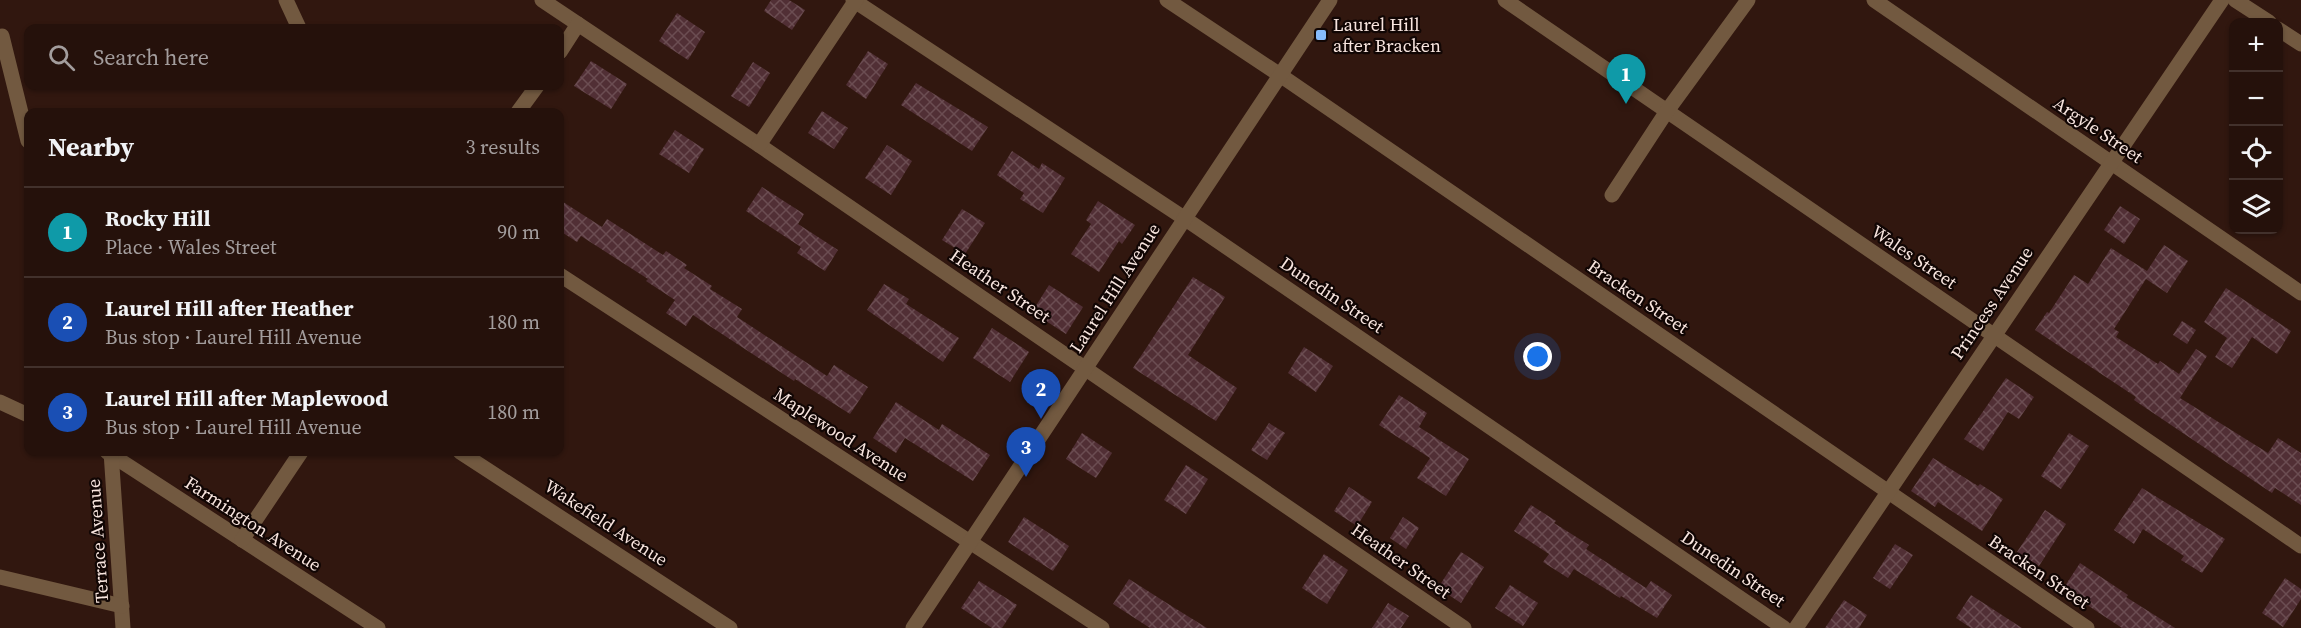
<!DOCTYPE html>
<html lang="en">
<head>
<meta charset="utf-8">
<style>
  body { margin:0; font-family:"Source Serif 4",serif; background:#2d1a14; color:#f1f3f6 }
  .controls { position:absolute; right:18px; top:18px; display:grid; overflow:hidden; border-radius:12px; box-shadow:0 2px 4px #0004 }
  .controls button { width:54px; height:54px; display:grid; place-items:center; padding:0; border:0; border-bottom:2px solid #42312c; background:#25110b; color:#f1f3f6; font:30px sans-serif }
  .you { position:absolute; left:1538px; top:357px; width:21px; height:21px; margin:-15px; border:4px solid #fff; border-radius:50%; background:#1a73e8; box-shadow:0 0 0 9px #1a73e833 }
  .badge { display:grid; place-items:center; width:39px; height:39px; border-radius:50%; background:#b45309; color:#fff; font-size:20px; font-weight:700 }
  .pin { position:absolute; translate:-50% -50px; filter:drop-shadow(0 2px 3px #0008) }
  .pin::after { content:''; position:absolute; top:32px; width:21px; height:18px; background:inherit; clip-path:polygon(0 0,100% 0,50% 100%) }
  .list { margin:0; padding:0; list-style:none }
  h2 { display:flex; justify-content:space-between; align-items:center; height:78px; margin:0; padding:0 24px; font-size:26px }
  h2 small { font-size:20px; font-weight:400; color:#a39d9d }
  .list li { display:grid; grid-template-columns:39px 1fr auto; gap:18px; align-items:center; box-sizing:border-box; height:90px; padding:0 24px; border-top:2px solid #42312c }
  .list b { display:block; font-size:22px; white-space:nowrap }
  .list p { margin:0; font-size:20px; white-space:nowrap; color:#a39d9d }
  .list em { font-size:20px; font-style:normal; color:#a39d9d }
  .icon { flex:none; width:33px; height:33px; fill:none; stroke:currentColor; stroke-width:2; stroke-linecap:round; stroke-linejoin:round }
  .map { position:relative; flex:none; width:2301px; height:628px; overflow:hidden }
  .search { position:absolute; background:#25110b; box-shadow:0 2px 4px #0004; left:24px; top:24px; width:540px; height:66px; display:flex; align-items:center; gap:15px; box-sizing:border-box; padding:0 21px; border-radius:12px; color:#a39d9d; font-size:22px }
  .panel { position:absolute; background:#25110b; box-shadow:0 2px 4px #0004; left:24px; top:108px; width:540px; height:348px; border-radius:12px }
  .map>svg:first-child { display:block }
  .building { fill:url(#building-cross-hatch) }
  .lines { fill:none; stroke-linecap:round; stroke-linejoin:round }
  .minor { stroke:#725940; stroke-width:15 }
  .poi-dot { fill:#86bbfb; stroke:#110604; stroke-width:2 }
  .labels { text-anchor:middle; stroke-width:4.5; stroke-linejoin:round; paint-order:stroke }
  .poi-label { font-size:18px; fill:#f8e5df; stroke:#110604; text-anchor:start }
  .street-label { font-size:18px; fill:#f8e5df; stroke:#110604 }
</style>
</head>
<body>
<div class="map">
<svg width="2301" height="628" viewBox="0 0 2301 628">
  <defs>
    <pattern id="building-cross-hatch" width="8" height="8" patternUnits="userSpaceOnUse" patternTransform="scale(1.5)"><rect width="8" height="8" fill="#512f35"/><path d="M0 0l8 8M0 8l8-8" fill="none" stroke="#6b4d52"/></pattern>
  </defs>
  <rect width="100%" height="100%" fill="#31170f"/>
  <!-- building -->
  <g class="building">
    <path d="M771,0H789L805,10L792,30L764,11Z"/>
    <path d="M677,13L705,32L688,60L659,41Z"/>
    <path d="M868,51L888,64L866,99L846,85Z"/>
    <path d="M591,61L627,84L611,109L574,86Z"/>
    <path d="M753,62L770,73L749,107L731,96Z"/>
    <path d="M916,83L988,127L972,151L901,105Z"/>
    <path d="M822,111L848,128L834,149L808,133Z"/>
    <path d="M675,130L704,149L689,173L659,154Z"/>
    <path d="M887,145L912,161L891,195L865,178Z"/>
    <path d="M1012,151L1039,169L1042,163L1065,178L1043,213L1020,199L1024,193L997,175Z"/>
    <path d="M762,187L804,214L798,224L838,250L825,271L797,253L801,247L746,211Z"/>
    <path d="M560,200L602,227L607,219L663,255L666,251L687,265L684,268L712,286L710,289L742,309L737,317L827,376L834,365L868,387L850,414L795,379L794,381L693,315L686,326L666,313L675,300L646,281L648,279L581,236L577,242L560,231Z"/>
    <path d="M1098,201L1135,225L1122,244L1119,241L1099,272L1071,254L1091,224L1086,220Z"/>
    <path d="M2120,206L2140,219L2124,244L2104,230Z"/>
    <path d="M962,209L985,223L965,254L942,240Z"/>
    <path d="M2164,245L2188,261L2167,293L2146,279L2114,329L2119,332L2116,337L2158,364L2160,361L2179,374L2196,349L2207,356L2180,398L2268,453L2278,438L2301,453V505L2275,488L2272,493L2251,479L2134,400L2136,397L2035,330L2047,312L2049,313L2074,275L2088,284L2111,248L2147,271Z"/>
    <path d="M1193,277L1225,297L1188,355L1237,388L1216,421L1133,368Z"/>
    <path d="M884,284L909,299L906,304L959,338L943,362L867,310Z"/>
    <path d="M1049,285L1083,307L1066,334L1032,312Z"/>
    <path d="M2226,288L2291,331L2277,354L2252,337L2232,368L2215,357L2227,338L2204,322Z"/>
    <path d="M2182,321L2196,330L2187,344L2173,335Z"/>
    <path d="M992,328L1029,352L1010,382L973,358Z"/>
    <path d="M1304,347L1333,366L1316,392L1288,373Z"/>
    <path d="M2006,378L2034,397L2019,419L2008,412L1983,451L1964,439Z"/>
    <path d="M1399,395L1427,413L1419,427L1469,459L1446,496L1417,478L1430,458L1379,425Z"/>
    <path d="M896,402L939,430L942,424L990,455L973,481L905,438L896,453L873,438Z"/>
    <path d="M1269,423L1285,433L1267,460L1251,450Z"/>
    <path d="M1082,433L1112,453L1096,478L1066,459Z"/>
    <path d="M2069,433L2089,446L2061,489L2041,476Z"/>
    <path d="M1933,458L1978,486L1980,484L2003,499L1982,531L1938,502L1935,507L1911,491Z"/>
    <path d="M1186,465L1208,479L1186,514L1164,500Z"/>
    <path d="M1349,487L1372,502L1357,526L1334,511Z"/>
    <path d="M2142,488L2225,539L2202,573L2181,560L2184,556L2143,529L2134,544L2114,530Z"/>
    <path d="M1531,505L1556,521L1554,523L1589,545L1586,549L1646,588L1651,581L1672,595L1657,618L1621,596L1620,598L1574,569L1568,578L1543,562L1549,554L1514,531Z"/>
    <path d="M2045,510L2066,524L2039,566L2017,552Z"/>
    <path d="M1024,517L1069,546L1053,571L1008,542Z"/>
    <path d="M1403,517L1419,528L1406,549L1390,538Z"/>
    <path d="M1895,544L1913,555L1890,589L1873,578Z"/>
    <path d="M1461,552L1484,567L1461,603L1438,588Z"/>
    <path d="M1324,554L1348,570L1327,604L1302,588Z"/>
    <path d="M2080,563L2128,595L2126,597L2175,628H2122L2063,589Z"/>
    <path d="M2285,578L2301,589V599L2283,627L2262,613Z"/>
    <path d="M1129,579L1173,607L1207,628H1150L1113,604Z"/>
    <path d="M979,581L1017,605L1002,628H992L961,608Z"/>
    <path d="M1510,585L1538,603L1523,626L1495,608Z"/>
    <path d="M1971,595L2022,628H1971L1956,618Z"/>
    <path d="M1844,600L1867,615L1859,628H1825Z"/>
    <path d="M1388,603L1409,616L1401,628H1372Z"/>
  </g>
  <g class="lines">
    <!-- minor -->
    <g class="minor">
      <path d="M286,0L299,28"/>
      <path d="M542,0L759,145L1464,628"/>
      <path d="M853,0L1184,218L1784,628"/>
      <path d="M1167,0L1280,75L2087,628"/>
      <path d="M1505,0L2301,546"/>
      <path d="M1874,0L2301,293"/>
      <path d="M2235,0L2269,22"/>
      <path d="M2278,29L2301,44"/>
      <path d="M2,36L28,141"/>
      <path d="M560,52L578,24"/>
      <path d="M518,112L537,86"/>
      <path d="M759,145L856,0"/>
      <path d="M1612,195L1667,111L1748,0"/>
      <path d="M560,275L1102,628"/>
      <path d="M0,402L28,415"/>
      <path d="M107,452L378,628"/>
      <path d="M111,452L123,628"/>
      <path d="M460,452L730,628"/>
      <path d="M242,540L301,452"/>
      <path d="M0,577L122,606"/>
      <path d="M913,628L1330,0"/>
      <path d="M1796,628L2222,0"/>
    </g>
  </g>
  <!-- markers -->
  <rect class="poi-dot" x="1315" y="29" width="12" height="12" rx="3"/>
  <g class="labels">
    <!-- poi labels -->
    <g class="poi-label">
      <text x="1333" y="31">Laurel Hill<tspan x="1333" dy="21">after Bracken</tspan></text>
    </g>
    <!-- street labels -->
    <g class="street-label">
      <text transform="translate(2098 130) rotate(34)" y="6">Argyle Street</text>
      <text transform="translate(1914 257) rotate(34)" y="6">Wales Street</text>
      <text transform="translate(1000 286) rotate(34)" y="6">Heather Street</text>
      <text transform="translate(1115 288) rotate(-57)" y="6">Laurel Hill Avenue</text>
      <text transform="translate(1332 295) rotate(34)" y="6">Dunedin Street</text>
      <text transform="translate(1638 297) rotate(34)" y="6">Bracken Street</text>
      <text transform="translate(1992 303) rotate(-56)" y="6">Princess Avenue</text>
      <text transform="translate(841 435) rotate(33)" y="6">Maplewood Avenue</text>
      <text transform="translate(606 523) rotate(33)" y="6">Wakefield Avenue</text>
      <text transform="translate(253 524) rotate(33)" y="6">Farmington Avenue</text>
      <text transform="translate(98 541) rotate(-94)" y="6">Terrace Avenue</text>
      <text transform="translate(1401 561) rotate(35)" y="6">Heather Street</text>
      <text transform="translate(1733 569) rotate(34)" y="6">Dunedin Street</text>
      <text transform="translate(2039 572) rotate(34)" y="6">Bracken Street</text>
    </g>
  </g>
</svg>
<div class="controls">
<button>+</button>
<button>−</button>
<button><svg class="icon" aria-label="locate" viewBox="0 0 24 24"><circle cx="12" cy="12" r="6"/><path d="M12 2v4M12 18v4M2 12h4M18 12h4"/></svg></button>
<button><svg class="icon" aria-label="layers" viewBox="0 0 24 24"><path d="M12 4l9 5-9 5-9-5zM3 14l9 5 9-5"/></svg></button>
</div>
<div class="you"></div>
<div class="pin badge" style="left:1626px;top:104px;background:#0f9aa8">1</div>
<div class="pin badge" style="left:1041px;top:419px;background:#1a4fb4">2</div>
<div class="pin badge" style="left:1026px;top:477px;background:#1a4fb4">3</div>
<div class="search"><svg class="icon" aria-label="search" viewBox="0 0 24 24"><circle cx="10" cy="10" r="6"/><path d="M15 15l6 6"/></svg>Search here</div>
<section class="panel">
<h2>Nearby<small>3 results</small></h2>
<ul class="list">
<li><span class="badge" style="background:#0f9aa8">1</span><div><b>Rocky Hill</b><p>Place · Wales Street</p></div><em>90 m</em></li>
<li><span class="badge" style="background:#1a4fb4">2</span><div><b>Laurel Hill after Heather</b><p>Bus stop · Laurel Hill Avenue</p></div><em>180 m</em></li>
<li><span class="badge" style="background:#1a4fb4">3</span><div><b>Laurel Hill after Maplewood</b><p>Bus stop · Laurel Hill Avenue</p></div><em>180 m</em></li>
</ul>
</section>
</div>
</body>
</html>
